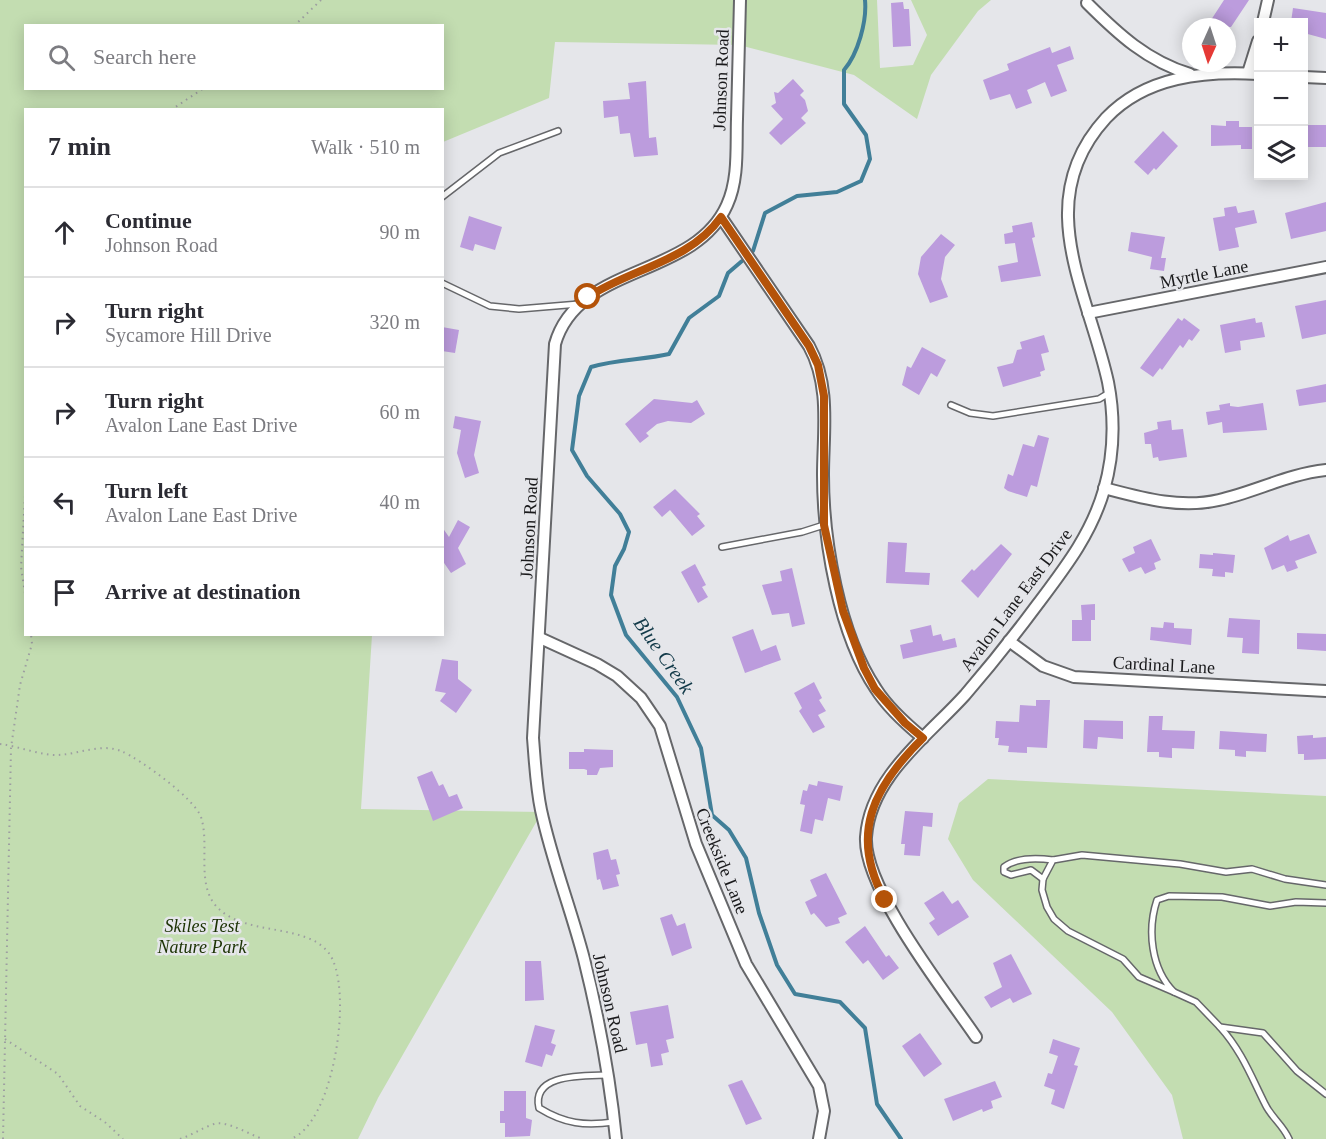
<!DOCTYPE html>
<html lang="en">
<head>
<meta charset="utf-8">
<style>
  body { margin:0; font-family:Georgia,serif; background:#f2f2f3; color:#2b2b33 }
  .controls { position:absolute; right:18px; top:18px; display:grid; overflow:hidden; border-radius:0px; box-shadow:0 3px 15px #0003 }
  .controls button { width:54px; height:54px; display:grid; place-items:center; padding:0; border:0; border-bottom:2px solid #e1e1e2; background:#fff; color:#2b2b33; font:30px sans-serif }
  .compass { position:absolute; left:1182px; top:18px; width:54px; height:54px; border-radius:50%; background:#fff; box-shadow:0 3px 15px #0003; rotate:183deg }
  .stop { position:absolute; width:18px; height:18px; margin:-14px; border:4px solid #b45309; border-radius:50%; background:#fff }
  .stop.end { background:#b45309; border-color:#fff; box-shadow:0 2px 6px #0008 }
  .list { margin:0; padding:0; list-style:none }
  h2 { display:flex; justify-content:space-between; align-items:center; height:78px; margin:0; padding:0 24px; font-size:26px }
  h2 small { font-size:20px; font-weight:400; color:#7c7c81 }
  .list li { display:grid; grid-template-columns:39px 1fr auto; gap:18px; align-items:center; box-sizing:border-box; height:90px; padding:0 24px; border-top:2px solid #e1e1e2 }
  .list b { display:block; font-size:22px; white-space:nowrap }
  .list p { margin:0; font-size:20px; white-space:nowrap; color:#7c7c81 }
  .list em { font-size:20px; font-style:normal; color:#7c7c81 }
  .icon { flex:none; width:33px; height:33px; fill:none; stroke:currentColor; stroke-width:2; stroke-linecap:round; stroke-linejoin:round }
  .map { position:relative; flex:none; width:1326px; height:1139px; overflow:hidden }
  .search { position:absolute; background:#fff; box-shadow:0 3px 15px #0003; left:24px; top:24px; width:420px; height:66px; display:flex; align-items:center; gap:15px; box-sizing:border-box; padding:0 21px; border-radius:0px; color:#7c7c81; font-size:22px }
  .panel { position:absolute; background:#fff; box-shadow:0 3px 15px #0003; left:24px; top:108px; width:420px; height:528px; border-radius:0px }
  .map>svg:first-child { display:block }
  .green { fill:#c3ddb1; fill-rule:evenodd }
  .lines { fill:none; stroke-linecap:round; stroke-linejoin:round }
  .stream { stroke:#417f98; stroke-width:4 }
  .building { fill:#bc9cdd }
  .service-casing { stroke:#66676a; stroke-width:8 }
  .minor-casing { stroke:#66676a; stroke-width:14 }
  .path { stroke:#9d9ea1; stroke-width:2; stroke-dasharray:1.5 4.5; stroke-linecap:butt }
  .service { stroke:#fff; stroke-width:5 }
  .minor { stroke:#fff; stroke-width:10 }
  .route { stroke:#b45309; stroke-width:8 }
  .labels { text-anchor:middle; stroke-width:5; stroke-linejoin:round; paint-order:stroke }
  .street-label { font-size:18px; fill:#1a1a1c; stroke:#e5e6ea }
  .park-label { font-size:18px; font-style:italic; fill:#1b3203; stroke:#e5e6ea }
  .water-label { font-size:20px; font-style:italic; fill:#113948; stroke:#e5e6ea }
</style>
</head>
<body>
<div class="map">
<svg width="1326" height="1139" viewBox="0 0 1326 1139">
  <rect width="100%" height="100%" fill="#e5e6ea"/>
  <!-- green -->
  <g class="green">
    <path d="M0,0H877L880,68L913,65L927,35L911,0H991L978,11L931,75L917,119L854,75L739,45L555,42L549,98L443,142L442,110H26V634L372,635L361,809L542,812L378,1098L358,1139H0ZM26,26H442V88H26Z"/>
    <path d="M988,779L1326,796V1139H1183L1172,1095L1112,1012L973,880L948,839L959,803Z"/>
  </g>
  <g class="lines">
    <!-- stream -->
    <g class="stream">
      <path d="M753,251L765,213L797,196L837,192L861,181L870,159L866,135L844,104V70C858,54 867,21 865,0"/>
      <path d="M742,261L728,273L719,296L689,318L669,354C643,360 617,359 591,367L579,396L572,450L587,476L620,514L629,532L624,549L615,566L611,595L626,635L677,697L701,748L712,815L729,830L746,858L759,913L777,965L795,994L840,1002L865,1028L877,1104L901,1139"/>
    </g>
  </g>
  <!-- building -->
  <g class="building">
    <path d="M1224,0H1249L1231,27H1213L1216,23L1211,20Z"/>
    <path d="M903,2L904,9H909L911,46L893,47L891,3Z"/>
    <path d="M1293,8L1326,13V39L1304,33V22H1291Z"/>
    <path d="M1070,46L1074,59L1057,65L1067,91L1051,97L1045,82L1027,90L1032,103L1016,109L1010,94L990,100L983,80L1009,70L1007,64L1032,54L1050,47L1052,53Z"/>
    <path d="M793,79L804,91L800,95L805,100L808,111L801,118L806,123L781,145L769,133L783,119L771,106L776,103L774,92L778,93Z"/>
    <path d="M646,81L649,138L656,137L658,155L634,157L630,133L620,134L618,116L604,118L603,101L630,99L628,83Z"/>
    <path d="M1226,121H1239V127H1252V149H1241V145L1211,146V125L1226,126Z"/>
    <rect x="1304" y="125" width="22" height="22"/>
    <path d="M1163,131L1178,146L1156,170L1154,168L1148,175L1134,162Z"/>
    <path d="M1326,202V231L1291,239L1285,213Z"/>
    <path d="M1236,206L1238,213L1254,210L1257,223L1235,228L1239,247L1219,251L1213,218L1225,216L1224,208Z"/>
    <path d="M469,216L502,227L495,250L475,244L473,251L460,247Z"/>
    <path d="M1032,222L1035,237L1032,238L1041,276L1001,282L998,266L1018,262L1015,243L1005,244L1004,234L1013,232L1012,226Z"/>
    <path d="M1131,232L1165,237L1161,258H1166L1164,271L1150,269L1152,257L1128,251Z"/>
    <path d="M941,234L955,245L945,257L941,279L948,297L930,303L918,274L921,257Z"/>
    <path d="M1326,300V334L1302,339L1295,306Z"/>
    <path d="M1178,318L1182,321L1184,318L1200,330L1192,341L1189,339L1183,348L1180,345L1162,370L1160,368L1153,377L1140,368Z"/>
    <path d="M1255,318L1256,323L1262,322L1265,337L1240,341L1241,350L1225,353L1220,325Z"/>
    <path d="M442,327L459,330L455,353L442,351Z"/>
    <path d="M1044,335L1049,352L1041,354L1045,370L1040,372L1041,376L1003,387L997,367L1013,363L1017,350L1022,349L1020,342Z"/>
    <path d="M922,347L946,360L937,377L931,373L919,395L902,385L907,366L911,368Z"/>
    <path d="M1326,384V402L1299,406L1296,390Z"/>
    <path d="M654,399L692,403L697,400L705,414L691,423L668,421L657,424L646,433L649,436L640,443L625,424Z"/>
    <path d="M1230,403V406L1238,407L1263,403L1267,430L1223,433L1222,422L1208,425L1206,412L1220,410L1219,405Z"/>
    <path d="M455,416L481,421L474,455L479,473L465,478L457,453L461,430L453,428Z"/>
    <path d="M1171,420L1172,430L1183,429L1187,457L1159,461L1158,457L1153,458L1151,444H1145L1144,433L1158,429L1157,422Z"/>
    <path d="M1038,435L1049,438L1037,487L1031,485L1027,497L1008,491L1004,488L1008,474L1013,476L1023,444L1034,447Z"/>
    <path d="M675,489L700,514L697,516L705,526L692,536L670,510L662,517L653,507Z"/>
    <path d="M458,520L470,527L458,548L466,564L451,573L442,560V527L449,537Z"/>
    <path d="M1309,534L1317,553L1295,561L1298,568L1287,572L1284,565L1272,570L1264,548L1288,535L1290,541Z"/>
    <path d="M1151,539L1161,560L1154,563L1156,569L1145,574L1141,567L1129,572L1122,559L1135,553L1133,547Z"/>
    <path d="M888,542L907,543L905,572L930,573L929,585L886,583Z"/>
    <path d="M1001,544L1012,554L978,598L961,581L972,569L974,571Z"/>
    <path d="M1213,553L1235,555L1233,573L1225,572V577L1212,576L1213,569L1199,568L1200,554L1213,555Z"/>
    <path d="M695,564L706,585L702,587L708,597L698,603L681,572Z"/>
    <path d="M792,568L805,624L792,627L789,613L772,615L762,585L782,581L780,571Z"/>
    <path d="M1095,604V620H1091V641H1072V620H1082L1081,605Z"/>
    <path d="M1229,618L1260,620L1259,654L1242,653L1243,638L1227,637Z"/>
    <path d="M1164,622L1174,623V628L1192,629L1191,645L1150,640L1151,627L1163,628Z"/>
    <path d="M931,625L933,636L941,634L943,641L955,638L957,647L903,659L900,645L913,642L910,630Z"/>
    <path d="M753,629L761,651L776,645L781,660L745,673L732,637Z"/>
    <path d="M1297,633L1326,634V651L1297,649Z"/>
    <path d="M442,659L458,661V679L472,690L456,713L440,701L446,693L435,691Z"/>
    <path d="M814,682L822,698L819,700L826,711L818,715L825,727L813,733L799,711L802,708L794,693Z"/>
    <path d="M1036,700H1050L1047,748L1027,747V753L1008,752L1009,746L998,745L999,738H995L996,721L1019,722L1020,705L1036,706Z"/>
    <path d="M1149,716H1163L1162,730L1195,731L1194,749L1172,748V758L1159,757V752H1147Z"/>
    <path d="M1084,720L1123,721V739L1098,737L1097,749L1083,748Z"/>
    <path d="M1220,731L1267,734L1266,752L1246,751V757L1235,756V750L1219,749Z"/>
    <path d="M1313,735V738L1326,737V759L1304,760V754H1298L1297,736Z"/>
    <path d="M584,749L613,750V767L600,768L597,775H587V770L584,769H569V752H584Z"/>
    <path d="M432,771L439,786L443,784L449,797L457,794L463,808L433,821L417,777Z"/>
    <path d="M818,781L843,786L840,801L828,798L823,821L815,819L812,834L800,831L805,805L800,804L803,790L807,791L809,784L817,786Z"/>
    <path d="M905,811L933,813L932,827L923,826L920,856L904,855L905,844H901Z"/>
    <path d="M608,849L611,860L616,859L620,874L616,875L619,886L603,890L600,879L597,880L593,853Z"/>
    <path d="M826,873L847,914L838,918L840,923L826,927L814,913L811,915L805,902L817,896L810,880Z"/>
    <path d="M943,891L952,904L958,900L969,917L938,936L929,923L935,919L924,903Z"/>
    <path d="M672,914L677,926L685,923L692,948L672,956L660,918Z"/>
    <path d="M865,926L886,957L889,955L899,968L883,980L868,960L863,964L845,942Z"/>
    <path d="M1011,954L1032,994L1013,1003L1010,998L991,1008L984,997L1002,987L993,963Z"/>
    <path d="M525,961H541L544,1000L525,1001Z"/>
    <path d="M668,1005L674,1038L666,1040L669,1052L661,1054L663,1065L651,1067L647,1043L636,1045L630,1012Z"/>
    <path d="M535,1025L555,1030L551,1043L556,1045L552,1056L546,1054L542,1067L525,1062Z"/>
    <path d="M920,1033L942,1064L924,1077L902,1046Z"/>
    <path d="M1053,1039L1080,1048L1074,1065L1078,1066L1064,1109L1051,1104L1055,1090L1044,1086L1048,1073L1052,1074L1058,1056L1049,1053Z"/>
    <path d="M742,1080L762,1119L746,1125L728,1085Z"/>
    <path d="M995,1081L1002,1097L991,1101L993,1108L983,1112L982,1109L953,1121L944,1099Z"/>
    <path d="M504,1091H526V1118L532,1120L530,1136L505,1137V1123H500V1111H504Z"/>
  </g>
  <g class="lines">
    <defs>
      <g id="service">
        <path d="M442,197L499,153L558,131"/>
        <path d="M442,283L490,306L519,309L579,304"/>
        <path d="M951,405L970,413L993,416L1099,399L1109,393"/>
        <path d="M722,547L802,532L824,525"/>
        <path d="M1043,879L1031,870L1011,875L1004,872V867C1017,857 1038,858 1053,860"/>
        <path d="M1326,885L1285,879L1252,869L1226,872L1180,864L1082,855L1053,860L1043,879L1042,890L1047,907L1054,919L1068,931L1123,959L1139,977L1174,992C1151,969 1147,930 1157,900L1169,896L1222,897L1270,906L1296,902L1326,903"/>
        <path d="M1174,992L1196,1002L1220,1027L1263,1033L1297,1071L1326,1094"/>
        <path d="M1220,1027C1241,1050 1251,1076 1265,1104C1271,1117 1283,1125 1289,1139"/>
        <path d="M607,1075C584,1076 531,1073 539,1108C565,1124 585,1126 614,1122"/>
      </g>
      <g id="minor">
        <path d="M1087,3C1118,34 1147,61 1190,74"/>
        <path d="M1263,22L1268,0"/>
        <path d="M1248,73L1258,41"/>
        <path d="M1304,77L1326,78"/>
        <path d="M721,217L809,346C831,386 823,432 823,475C823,541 839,634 876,689C888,708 906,724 923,738"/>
        <path d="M1088,313L1326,267"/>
        <path d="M1104,488C1142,498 1180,509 1219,500C1255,492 1288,474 1326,470"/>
        <path d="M540,638L597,664L617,676L641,698L660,726L696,844L746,964L819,1086L824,1111L819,1139"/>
        <path d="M1009,641L1043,666L1074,677L1326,691"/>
        <path d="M976,1037C946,993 863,888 866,837C870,777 928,736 965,695C990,666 1014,636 1037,605C1064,569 1091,535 1104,490C1114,455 1115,418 1108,382C1088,291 1030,201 1106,118C1146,76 1204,71 1258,74"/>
        <path d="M616,1139C610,1078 599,1019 584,959C571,909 552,861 541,810C536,786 535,762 533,738L555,344C578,263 694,279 727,205C739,179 736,147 737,119C738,79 739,40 740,0"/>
      </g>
    </defs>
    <!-- service casing -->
    <use href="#service" class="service-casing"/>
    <!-- minor casing -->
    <use href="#minor" class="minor-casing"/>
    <!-- path -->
    <g class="path">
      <path d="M294,26L321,0"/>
      <path d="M171,110L204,88"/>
      <path d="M26,478L21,567L26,600"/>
      <path d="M0,744C18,746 42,756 58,755C79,754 101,743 121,751C140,759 194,798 201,817C210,845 196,883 216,906C244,937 303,922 328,952C355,985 334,1126 290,1139"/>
      <path d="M5,1039L58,1074L80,1106L106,1123L123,1139"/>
      <path d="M3,1139L11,748L20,685L32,644L31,634"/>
      <path d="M180,1139C192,1135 202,1128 214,1124C227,1120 250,1135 263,1139"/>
    </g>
    <!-- service -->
    <use href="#service" class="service"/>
    <!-- minor -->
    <use href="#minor" class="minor"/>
  </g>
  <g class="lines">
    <!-- route -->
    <path class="route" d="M588,297C632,268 689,262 721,217L809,346L818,365L824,396V525L843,611L864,668L875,689L905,723L923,738C873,787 849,835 885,900"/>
  </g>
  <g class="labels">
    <!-- street labels -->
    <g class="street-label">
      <text transform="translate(721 80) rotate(-88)" y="6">Johnson Road</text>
      <text transform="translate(1204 274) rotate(-11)" y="6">Myrtle Lane</text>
      <text transform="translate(529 528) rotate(-87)" y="6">Johnson Road</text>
      <text transform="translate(1016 600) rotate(-53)" y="6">Avalon Lane East Drive</text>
      <text transform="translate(1164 665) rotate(3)" y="6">Cardinal Lane</text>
      <text transform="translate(722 861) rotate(68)" y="6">Creekside Lane</text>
      <text transform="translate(610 1003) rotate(77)" y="6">Johnson Road</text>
    </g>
    <!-- park labels -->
    <g class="park-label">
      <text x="202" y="932">Skiles Test<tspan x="202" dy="21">Nature Park</tspan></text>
    </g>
    <!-- water labels -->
    <g class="water-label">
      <text transform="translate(664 655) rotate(55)" y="7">Blue Creek</text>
    </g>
  </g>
</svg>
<div class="controls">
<button>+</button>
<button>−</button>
<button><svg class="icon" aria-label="layers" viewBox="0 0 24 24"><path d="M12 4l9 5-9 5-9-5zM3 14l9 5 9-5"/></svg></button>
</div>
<svg class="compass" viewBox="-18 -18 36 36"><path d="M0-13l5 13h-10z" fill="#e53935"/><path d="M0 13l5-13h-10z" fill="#7c7c81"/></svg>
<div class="stop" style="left:588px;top:297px"></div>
<div class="stop end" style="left:885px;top:900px"></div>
<div class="search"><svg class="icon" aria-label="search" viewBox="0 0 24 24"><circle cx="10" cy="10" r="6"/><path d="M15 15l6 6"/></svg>Search here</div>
<section class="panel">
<h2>7 min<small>Walk · 510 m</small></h2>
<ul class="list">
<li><svg class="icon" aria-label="ahead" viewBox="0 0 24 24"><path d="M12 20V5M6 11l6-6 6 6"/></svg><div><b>Continue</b><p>Johnson Road</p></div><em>90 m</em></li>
<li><svg class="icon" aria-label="right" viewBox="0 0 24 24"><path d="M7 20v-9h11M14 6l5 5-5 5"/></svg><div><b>Turn right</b><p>Sycamore Hill Drive</p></div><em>320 m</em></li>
<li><svg class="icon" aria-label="right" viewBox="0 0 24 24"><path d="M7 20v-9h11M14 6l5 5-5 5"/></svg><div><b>Turn right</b><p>Avalon Lane East Drive</p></div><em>60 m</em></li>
<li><svg class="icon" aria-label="left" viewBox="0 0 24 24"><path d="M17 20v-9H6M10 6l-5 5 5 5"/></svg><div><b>Turn left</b><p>Avalon Lane East Drive</p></div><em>40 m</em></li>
<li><svg class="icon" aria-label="arrive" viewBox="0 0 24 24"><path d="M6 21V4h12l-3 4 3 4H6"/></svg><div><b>Arrive at destination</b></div></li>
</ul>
</section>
</div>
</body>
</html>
